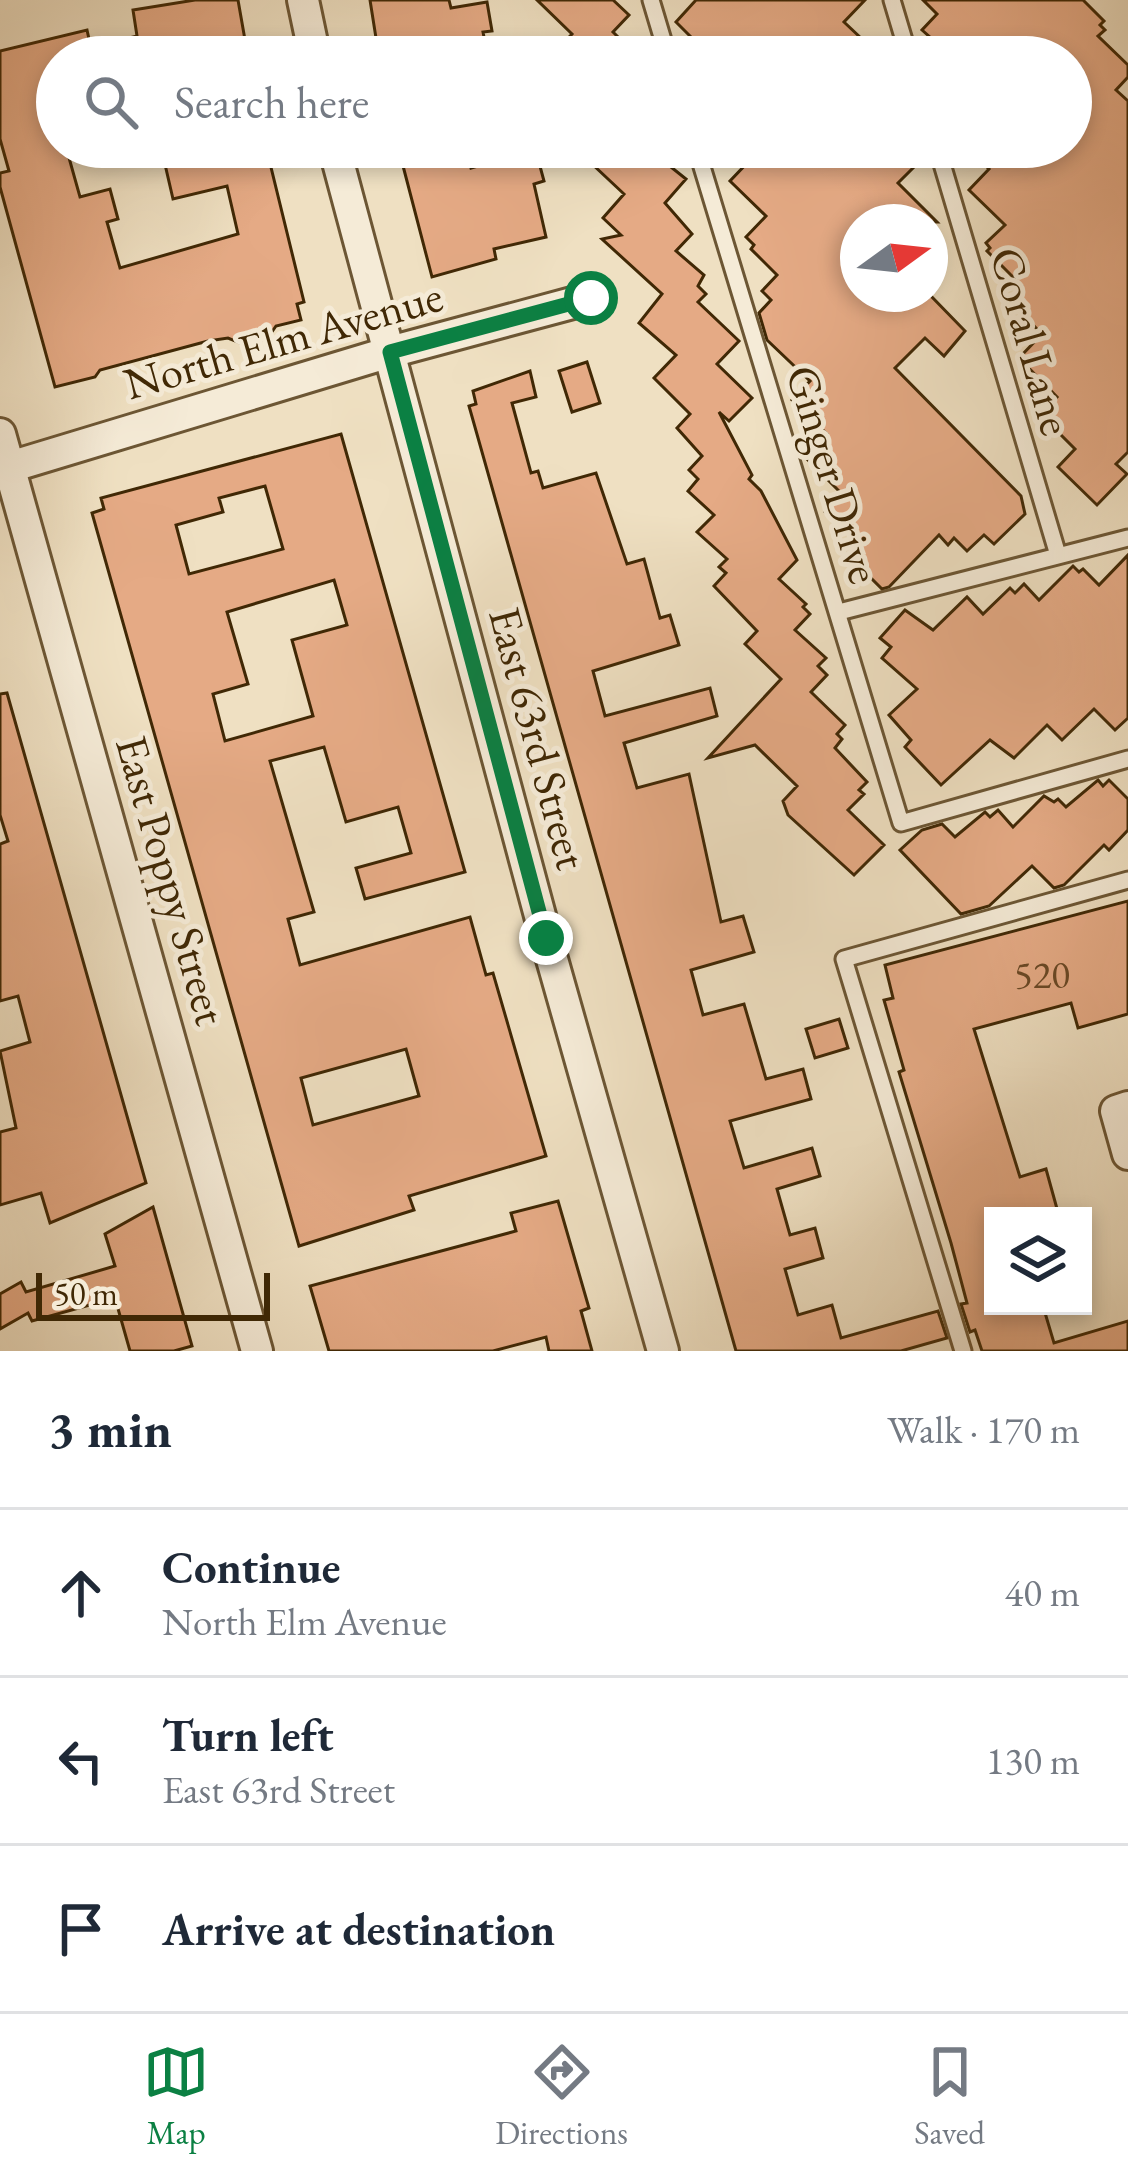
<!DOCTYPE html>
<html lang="en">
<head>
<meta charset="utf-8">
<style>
  body { margin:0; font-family:"EB Garamond",serif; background:#f2f2f3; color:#1f2937 }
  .controls { position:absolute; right:36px; bottom:36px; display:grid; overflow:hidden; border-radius:0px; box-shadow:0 6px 18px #0003 }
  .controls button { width:108px; height:108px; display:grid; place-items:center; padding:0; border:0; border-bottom:3px solid #e0e1e3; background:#fff; color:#1f2937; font:60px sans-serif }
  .compass { position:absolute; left:840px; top:204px; width:108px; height:108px; border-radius:50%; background:#fff; box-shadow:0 6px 18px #0003; rotate:75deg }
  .scale { position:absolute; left:36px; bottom:30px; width:234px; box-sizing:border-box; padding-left:12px; border:6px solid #402805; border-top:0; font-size:33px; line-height:42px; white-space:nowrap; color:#402805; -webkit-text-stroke:9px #f5ebd7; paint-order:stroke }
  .stop { position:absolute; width:36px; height:36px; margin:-27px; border:9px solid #0b8043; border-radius:50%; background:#fff }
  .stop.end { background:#0b8043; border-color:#fff; box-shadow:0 3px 12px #0008 }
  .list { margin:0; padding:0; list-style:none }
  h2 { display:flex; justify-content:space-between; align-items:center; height:156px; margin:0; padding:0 48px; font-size:51px }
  h2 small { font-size:39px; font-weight:400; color:#747a83 }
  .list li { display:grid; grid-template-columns:78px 1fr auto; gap:36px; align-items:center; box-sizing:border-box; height:168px; padding:0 48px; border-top:3px solid #e0e1e3 }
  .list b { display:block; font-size:45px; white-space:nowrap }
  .list p { margin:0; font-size:39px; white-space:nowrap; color:#747a83 }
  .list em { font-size:39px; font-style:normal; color:#747a83 }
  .icon { flex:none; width:66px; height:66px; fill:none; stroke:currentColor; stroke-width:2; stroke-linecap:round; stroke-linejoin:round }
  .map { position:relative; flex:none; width:1128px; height:1351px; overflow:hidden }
  .search { position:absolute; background:#fff; box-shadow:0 6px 18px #0003; left:36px; right:36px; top:36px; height:132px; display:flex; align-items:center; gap:30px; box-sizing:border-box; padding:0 42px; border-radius:66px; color:#747a83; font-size:45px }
  .sheet { height:660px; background:#fff }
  nav { display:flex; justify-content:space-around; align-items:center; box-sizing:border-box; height:168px; border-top:3px solid #e0e1e3; background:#fff; font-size:33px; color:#747a83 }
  nav a { display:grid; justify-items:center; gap:6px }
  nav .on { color:#0b8043 }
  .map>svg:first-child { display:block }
  .building { fill:#e5aa85; stroke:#402805; stroke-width:3; fill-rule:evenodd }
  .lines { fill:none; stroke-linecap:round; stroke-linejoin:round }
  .lane-casing { stroke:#6c5634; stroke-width:21 }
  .street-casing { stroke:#6c5634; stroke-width:36 }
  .lane { stroke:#f5ebd7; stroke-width:15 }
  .street { stroke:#f5ebd7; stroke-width:30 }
  .route { stroke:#0b8043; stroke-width:15 }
  .labels { text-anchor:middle; stroke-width:10; stroke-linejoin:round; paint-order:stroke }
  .number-label { font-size:39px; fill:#694825 }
  .street-label { font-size:45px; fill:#402805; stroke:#f5ebd7 }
</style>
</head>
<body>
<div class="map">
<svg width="1128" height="1351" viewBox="0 0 1128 1351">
  <rect width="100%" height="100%" fill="#efe0c2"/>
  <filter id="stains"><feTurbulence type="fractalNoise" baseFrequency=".00167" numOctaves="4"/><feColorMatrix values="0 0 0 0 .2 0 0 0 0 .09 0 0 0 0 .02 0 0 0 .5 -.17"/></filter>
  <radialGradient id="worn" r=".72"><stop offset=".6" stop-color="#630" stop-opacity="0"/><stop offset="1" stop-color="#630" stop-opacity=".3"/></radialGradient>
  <!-- building -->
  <g class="building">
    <path d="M195,0H238L248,57H57V103L51,105L57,147H66L80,197L110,189L118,219L107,222L120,268L238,234L227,186L173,199L161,147H266L304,302L297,304L301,320L276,326L267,339L245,345L228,338L208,341L100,370L95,377L55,387L0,187V173L9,171L0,139V51L87,30L91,48L137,36L133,10Z"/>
    <path d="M370,0H449L451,8L487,2L492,31L483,32L488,57H379Z"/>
    <path d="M537,0H613L629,15L613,32L638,57H550L572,34Z"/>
    <path d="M696,0H865L844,22L881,57H711L676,22Z"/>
    <path d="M923,0H1083L1104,21L1100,25L1105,30L1098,36L1128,65V77L1116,90L1128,101V452L1116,464L1127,474L1097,505L1058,467L1075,449L1040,414L1057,397L1019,358L1042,334L1008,300L1022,286L987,251L990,248L986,243L1005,225L969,190L989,169L967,147H1071V57H1040L1023,40L1006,57H939L927,45L932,39L922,30L937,14Z"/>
    <path d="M406,147H466L471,168L508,157L509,162L537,155L544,181L534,184L546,237L494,249L496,259L432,277L402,162L410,160Z"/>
    <path d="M574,147H646L686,179L665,203L692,234L676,251L704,275L698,286L706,294L698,302L739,341L717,364L752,398L729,421L719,412L752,475L749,479L761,491L797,560L779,579L806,604L803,607L810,614L795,630L826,658L818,666L827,675L811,692L845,725L837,734L842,739L835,748L867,782L859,790L864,794L848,810L884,845L854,875L788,815L783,801L797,786L755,745L708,758L781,679L745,644L757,631L714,586L726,573L719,567L727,559L697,532L714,515L688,491L698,479L689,470L702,456L677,428L690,414L654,378L676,355L639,323L662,294L602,239L621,235L603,218L624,194Z"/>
    <path d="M734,147H895L914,167L898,183L937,222H858V294H929L965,331L944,356L925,338L895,368L1021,496L1025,514L994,544L984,535L967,551L954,538L948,545L939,535L889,587L882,589L850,557L860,546L825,512L841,493L805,457L827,434L792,400L810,381L767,340L759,313L771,300L762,291L777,275L751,249L754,245L746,237L766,216L730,181L749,161Z"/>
    <path d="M587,362L600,403L572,412L559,371Z"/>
    <path d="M530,371L536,397L512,403L531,473L538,471L543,488L596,473L627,564L644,559L660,618L670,615L679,645L593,671L605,716L710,688L717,716L624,743L637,788L689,774L721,922L743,916L754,952L691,970L703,1015L744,1004L766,1079L803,1069L811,1099L730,1121L744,1168L812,1148L820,1176L777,1189L790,1235L815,1228L823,1258L785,1269L798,1315L832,1305L841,1338L938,1311L947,1338L901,1351H736L469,406L476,404L473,391Z"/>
    <path d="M341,434L465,872L365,899L356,868L411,853L398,807L346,822L324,747L270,761L314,912L288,919L300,965L470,917L486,975L493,973L546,1156L409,1196L414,1210L299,1246L92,513L104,509L101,498ZM265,486L283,549L189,574L176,525L223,512L219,498ZM334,580L347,625L292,640L313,716L225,741L213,694L248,684L227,612ZM406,1049L419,1096L313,1125L301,1078Z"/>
    <path d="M1128,555V718L1115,730L1094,709L1062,740L1047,725L1014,758L990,740L941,785L905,747L911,740L889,715L917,689L882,658L891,647L880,638L905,610L933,630L967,597L983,614L1010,588L1015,593L1024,584L1039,600L1073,566L1079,572L1083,569L1099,585Z"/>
    <path d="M7,693L146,1183L50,1223L41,1193L0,1205V1132L16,1128L0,1051L30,1042L18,996L0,1001V844L8,841L0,815V694Z"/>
    <path d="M1098,780L1103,786L1109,780L1128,799V830L1109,850L1104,845L1064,885L1054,888L1032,866L989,906L961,914L900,850L922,830L942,824L955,837L985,812L990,817L998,810L1013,827L1044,796L1054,802L1058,799L1066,807Z"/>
    <path d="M1128,901V1014L1078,1028L1071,1003L974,1029L1020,1177L1046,1169L1059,1216H993V1306H1043L1054,1343L1128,1321V1351H982L975,1330L970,1332L961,1304L967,1303L951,1243L899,1072L904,1070L884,1000L893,998L885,965Z"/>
    <path d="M839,1019L848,1048L815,1058L806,1029Z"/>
    <path d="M558,1201L589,1308L581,1311L592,1351H549L546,1337L493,1351H329L310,1286L516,1231L511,1213Z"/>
    <path d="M153,1207L192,1346L174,1351H130L115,1298L32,1321L28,1313L0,1329V1294L21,1282L26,1292L115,1266L105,1234Z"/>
  </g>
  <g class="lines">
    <defs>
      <g id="lane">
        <path d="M651,0L668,57"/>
        <path d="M892,0L909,57"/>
        <path d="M696,147L901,823L1128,759"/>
        <path d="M937,147L1058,555"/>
        <path d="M839,612L1128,538"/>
        <path d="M963,1351L844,959L1128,880"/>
      </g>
      <g id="street">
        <path d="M303,0L315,57"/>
        <path d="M334,147L546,938L663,1351"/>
        <path d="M0,434L257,1351"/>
        <path d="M0,470L390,352L591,298"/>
        <path d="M1128,1107L1116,1111L1128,1154"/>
      </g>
    </defs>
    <!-- lane casing -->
    <use href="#lane" class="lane-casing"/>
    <!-- street casing -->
    <use href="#street" class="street-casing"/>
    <!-- lane -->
    <use href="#lane" class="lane"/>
    <!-- street -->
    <use href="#street" class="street"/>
  </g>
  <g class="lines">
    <!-- route -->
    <path class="route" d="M546,938L390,352L591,298"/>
  </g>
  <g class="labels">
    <!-- number labels -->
    <g class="number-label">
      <text x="1042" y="988">520</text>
    </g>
    <!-- street labels -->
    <g class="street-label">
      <text transform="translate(283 339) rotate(-16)" y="16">North Elm Avenue</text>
      <text transform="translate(1032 341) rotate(74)" y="16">Coral Lane</text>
      <text transform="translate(834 474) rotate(73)" y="16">Ginger Drive</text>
      <text transform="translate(539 738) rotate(75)" y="16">East 63rd Street</text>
      <text transform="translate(172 880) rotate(74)" y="16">East Poppy Street</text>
    </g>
  </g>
  <rect width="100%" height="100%" filter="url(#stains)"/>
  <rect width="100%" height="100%" fill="url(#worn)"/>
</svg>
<div class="controls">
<button><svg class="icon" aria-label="layers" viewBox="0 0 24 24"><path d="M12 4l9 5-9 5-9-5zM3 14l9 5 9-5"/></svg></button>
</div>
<svg class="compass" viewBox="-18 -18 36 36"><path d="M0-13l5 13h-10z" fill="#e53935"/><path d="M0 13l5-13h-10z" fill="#747a83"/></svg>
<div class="scale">50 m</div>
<div class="stop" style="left:591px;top:298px"></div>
<div class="stop end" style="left:546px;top:938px"></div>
<div class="search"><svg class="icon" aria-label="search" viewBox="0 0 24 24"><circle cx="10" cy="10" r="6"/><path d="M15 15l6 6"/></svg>Search here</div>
</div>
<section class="sheet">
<h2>3 min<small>Walk · 170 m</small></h2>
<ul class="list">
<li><svg class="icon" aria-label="ahead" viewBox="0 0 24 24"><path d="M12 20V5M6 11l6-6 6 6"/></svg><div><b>Continue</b><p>North Elm Avenue</p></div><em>40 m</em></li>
<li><svg class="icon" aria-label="left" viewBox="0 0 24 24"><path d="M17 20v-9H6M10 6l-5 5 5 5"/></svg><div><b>Turn left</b><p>East 63rd Street</p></div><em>130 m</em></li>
<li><svg class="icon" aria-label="arrive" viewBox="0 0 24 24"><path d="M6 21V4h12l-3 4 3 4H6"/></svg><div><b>Arrive at destination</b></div></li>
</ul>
</section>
<nav>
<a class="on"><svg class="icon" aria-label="map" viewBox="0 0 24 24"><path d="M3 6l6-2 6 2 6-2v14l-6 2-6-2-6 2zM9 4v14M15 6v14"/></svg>Map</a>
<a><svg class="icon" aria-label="directions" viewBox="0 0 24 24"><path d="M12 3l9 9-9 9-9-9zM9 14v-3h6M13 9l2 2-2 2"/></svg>Directions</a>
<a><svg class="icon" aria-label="saved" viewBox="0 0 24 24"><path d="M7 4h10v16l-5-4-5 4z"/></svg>Saved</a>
</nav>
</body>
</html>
